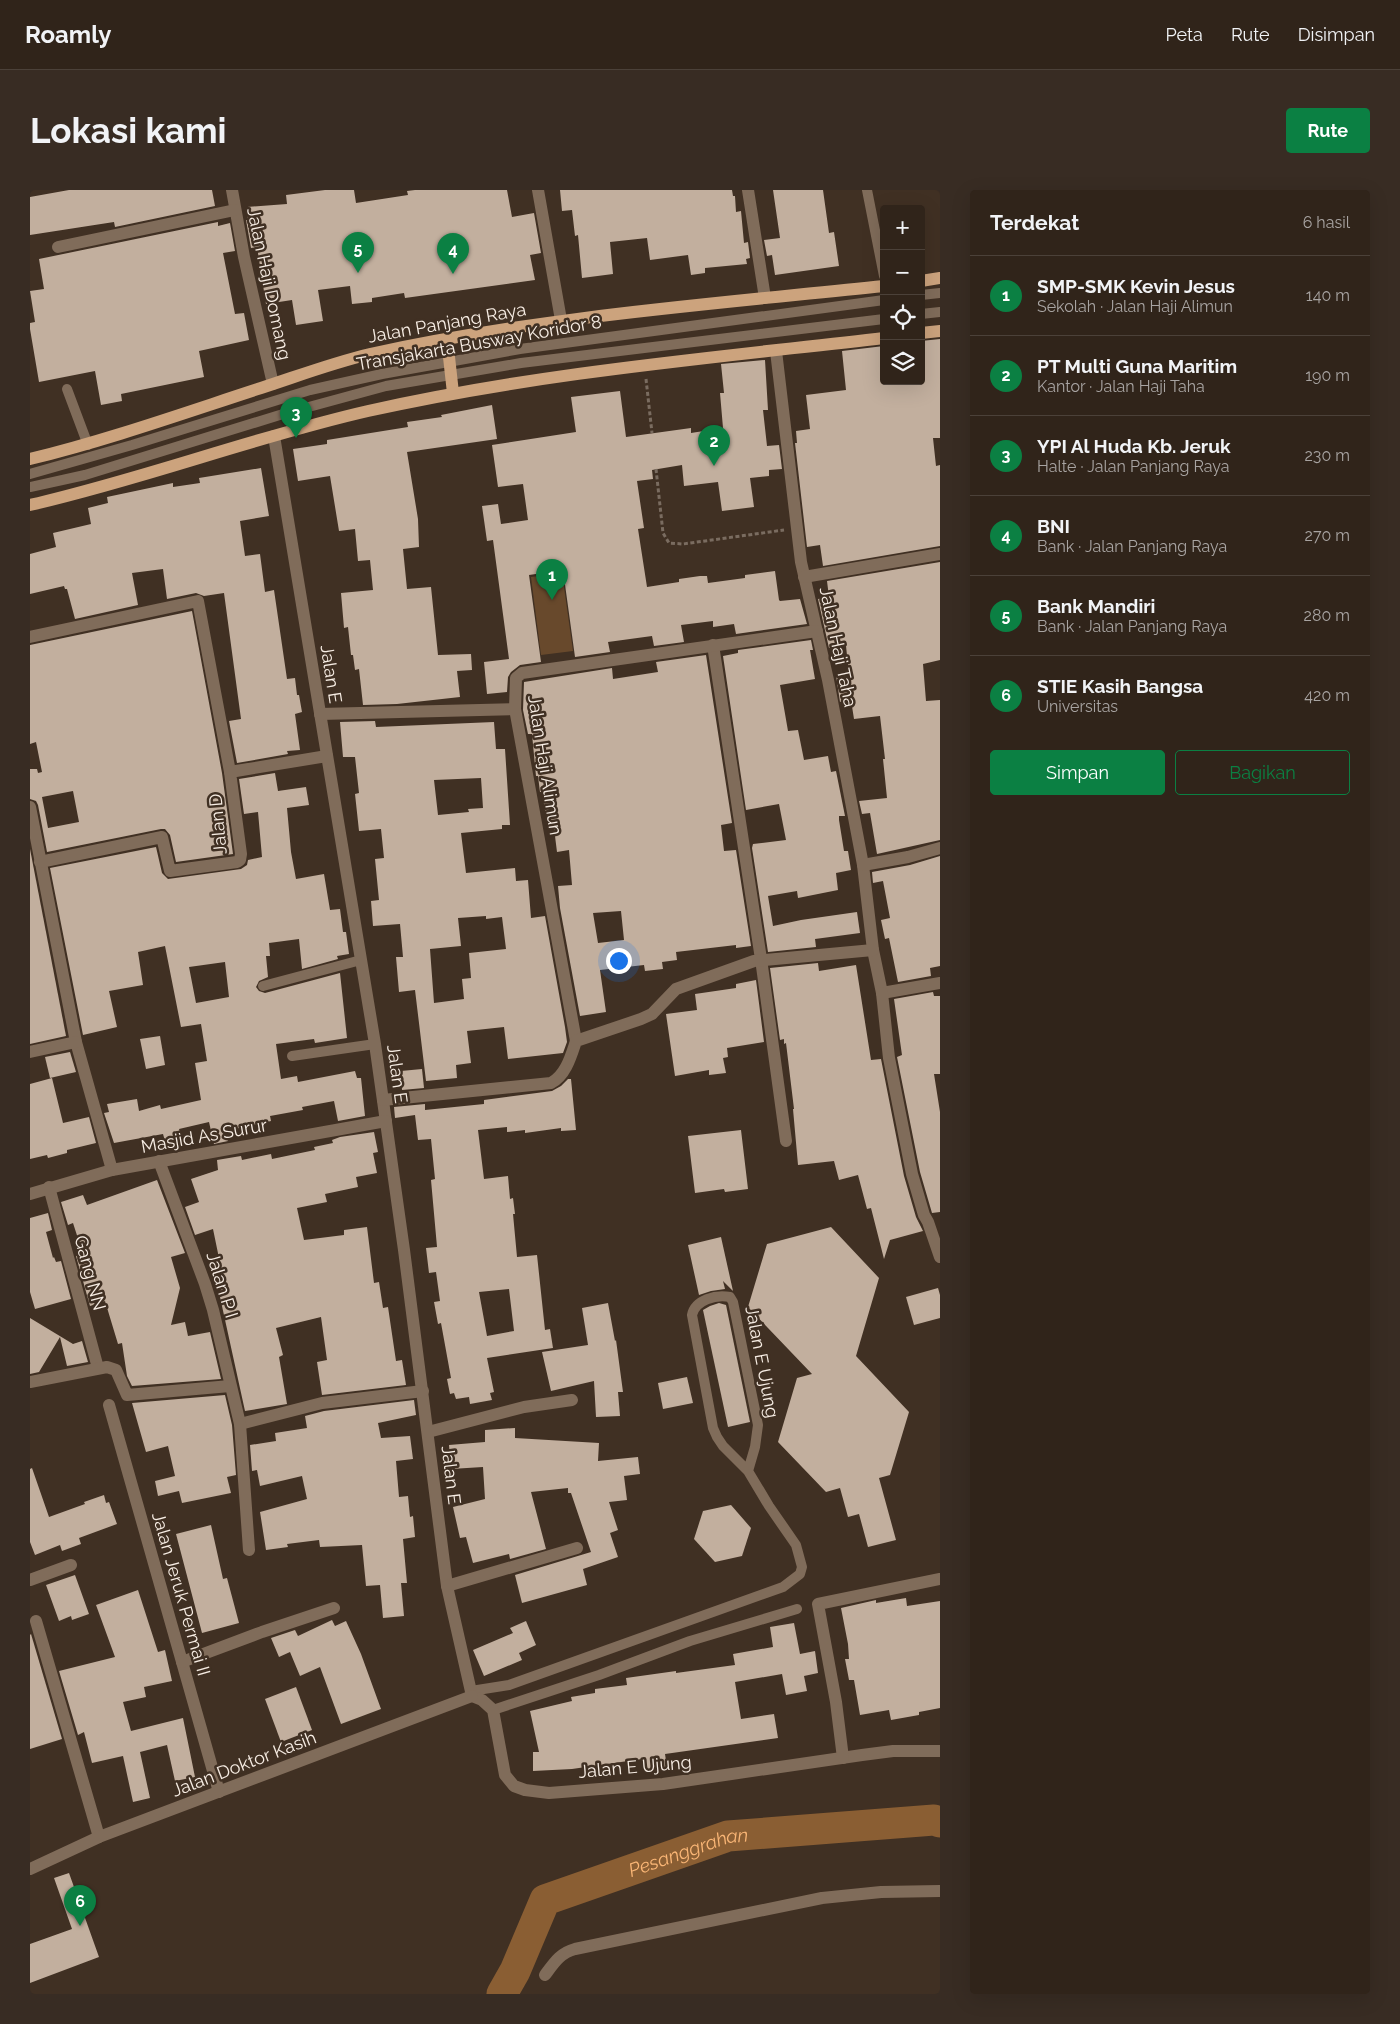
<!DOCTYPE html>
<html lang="id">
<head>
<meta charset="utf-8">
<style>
  body { margin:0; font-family:Raleway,sans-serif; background:#382c23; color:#f1f3f6 }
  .controls { position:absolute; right:15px; top:15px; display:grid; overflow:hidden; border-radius:5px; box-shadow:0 5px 20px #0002 }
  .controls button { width:45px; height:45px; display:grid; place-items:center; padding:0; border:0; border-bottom:1px solid #4b4139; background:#30241a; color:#f1f3f6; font:25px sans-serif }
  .you { position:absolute; left:588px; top:770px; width:18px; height:18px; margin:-12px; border:4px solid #fff; border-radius:50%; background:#1a73e8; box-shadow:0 0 0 8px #1a73e833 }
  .badge { display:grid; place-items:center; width:32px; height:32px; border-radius:50%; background:#0b8043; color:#fff; font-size:16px; font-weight:700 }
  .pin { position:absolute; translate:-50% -41px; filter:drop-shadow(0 1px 2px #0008) }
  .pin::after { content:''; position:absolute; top:26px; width:18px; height:15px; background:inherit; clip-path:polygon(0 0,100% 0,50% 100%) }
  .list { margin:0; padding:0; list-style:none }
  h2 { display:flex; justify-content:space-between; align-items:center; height:65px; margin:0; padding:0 20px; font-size:21px }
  h2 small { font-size:16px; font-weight:400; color:#a8a4a2 }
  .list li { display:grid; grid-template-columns:32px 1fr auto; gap:15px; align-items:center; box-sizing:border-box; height:80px; padding:0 20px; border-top:1px solid #4b4139 }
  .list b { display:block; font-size:19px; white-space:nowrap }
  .list p { margin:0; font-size:16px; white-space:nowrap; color:#a8a4a2 }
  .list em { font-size:16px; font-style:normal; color:#a8a4a2 }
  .actions { display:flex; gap:10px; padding:15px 20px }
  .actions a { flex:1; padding:11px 0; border:1px solid #0b8043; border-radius:5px; text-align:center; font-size:18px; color:#0b8043 }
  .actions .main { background:#0b8043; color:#fff }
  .icon { flex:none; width:28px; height:28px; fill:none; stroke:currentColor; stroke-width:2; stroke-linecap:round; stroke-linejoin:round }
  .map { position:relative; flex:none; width:910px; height:1804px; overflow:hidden; border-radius:5px }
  header { display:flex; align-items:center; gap:30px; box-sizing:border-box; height:70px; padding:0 25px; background:#30241a; border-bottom:1px solid #4b4139 }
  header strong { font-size:24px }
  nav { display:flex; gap:28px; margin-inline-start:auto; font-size:18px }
  .intro { display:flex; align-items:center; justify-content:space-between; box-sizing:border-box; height:120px; padding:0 30px }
  h1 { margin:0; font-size:35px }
  .button { padding:12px 22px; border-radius:5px; background:#0b8043; color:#fff; font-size:18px; font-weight:700 }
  main { display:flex; gap:30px; padding:0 30px }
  aside { flex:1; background:#30241a; border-radius:5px; box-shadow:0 5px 20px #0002 }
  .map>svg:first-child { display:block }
  .green { fill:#68492c }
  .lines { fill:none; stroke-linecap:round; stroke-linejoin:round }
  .river { stroke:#8a5e33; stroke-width:31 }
  .building { fill:#c2af9e; fill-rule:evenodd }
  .path { stroke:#7a6c60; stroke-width:3; stroke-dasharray:4 2.5; stroke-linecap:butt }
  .lane { stroke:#806c5a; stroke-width:10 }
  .street { stroke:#806c5a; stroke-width:12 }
  .primary { stroke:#cca37d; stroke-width:12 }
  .labels { text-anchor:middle; stroke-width:5; stroke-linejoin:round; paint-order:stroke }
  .street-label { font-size:18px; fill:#f7ede4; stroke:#403023 }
  .water-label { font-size:19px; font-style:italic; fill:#fab676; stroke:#403023 }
</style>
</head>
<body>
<header>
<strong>Roamly</strong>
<nav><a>Peta</a><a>Rute</a><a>Disimpan</a></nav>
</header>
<div class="intro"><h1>Lokasi kami</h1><a class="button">Rute</a></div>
<main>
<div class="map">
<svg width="910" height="1804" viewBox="0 0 910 1804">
  <rect width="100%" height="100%" fill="#403023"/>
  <!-- green -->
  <path class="green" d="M532,383L543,461L511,465L501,387Z"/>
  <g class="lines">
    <!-- river -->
    <path class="river" id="s1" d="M472,1804L485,1781L515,1710L698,1646L904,1630L910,1632"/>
  </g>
  <!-- building -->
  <g class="building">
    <path d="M39,0H182L185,16L85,37L84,32L0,45V7Z"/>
    <path d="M295,0H324L326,13L378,5L377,1L385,0H477L482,27L504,23L511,63L500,65L505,90L375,108L374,103L342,108V112L322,114L320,96L288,100L293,131L266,135L262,110L236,114L227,57L221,58L216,30H218L217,17L257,14L256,5Z"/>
    <path d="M530,0H702L703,6H705L706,22L711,21L714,53L718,52L720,68L716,69L717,74L675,78V83L661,85L658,65L620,70L617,48L580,52L583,84L552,88L548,45L545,46L542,20L532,21Z"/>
    <path d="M743,0H793L799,43L804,42L809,76L745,85L742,65L737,66L734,50L750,48Z"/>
    <path d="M188,32V36L200,33L205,61L193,63L205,124L214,123L219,150L169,161L174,187L91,204L92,211L71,215L65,181L9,192L0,139V133L5,132L0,101L14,99L9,69Z"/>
    <path d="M910,149V248H903L906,276L910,275V356L793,376L790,355L777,357L765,253H767L766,241L780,239L776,205L816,200L812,161L854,156V191H894L891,151Z"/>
    <path d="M735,170L738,220H733L737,256L749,255L752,279L739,280V286L720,288L724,317L692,321L688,292L654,296L652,275L622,280L623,289L607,291L614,338L608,339L617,397L649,392V389L670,386H677L678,393L715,388V385L745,381L749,410L750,411L770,409L777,434L706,444L704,434L683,437V431L651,435L654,452L624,456L622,446L578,452L580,462L545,467L533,380L499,385L511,472L490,475L481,482L478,487L477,502L457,504L454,472L479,469L463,350L457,351L452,316L468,314L471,334L498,330L493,294L468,297L462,255L546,242L541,207L590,201L596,247L661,238V243L693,238L690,203H694L691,174Z"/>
    <path d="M462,215L467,249L377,262L388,329L389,357L373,359L377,399L401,397L408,465L441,464L442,480L427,481L430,507L367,514L333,515L329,479L325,480L323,465H321L318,437L314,438L311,403L343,400L340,370L328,371L325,339L309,341L300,286L268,291L263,259L297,254V250L378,237L377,232L412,227L411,225Z"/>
    <path d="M231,278L239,326L210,331L215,366L230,364L235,402L244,400L257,489L265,488L267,505H269L272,522L265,524L270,560L257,561L258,564L207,573L199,531L211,529L194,403L174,406L166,403L137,409L133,379L102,383L108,415L45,429L37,399H35L34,396L0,404V364L26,357L23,343L61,334L58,318L78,313L77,307L143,293V297L170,293L169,288Z"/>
    <path d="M910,372V470L893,474L896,511L910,510V650L847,664L840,623L832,624L829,611L857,608L853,569H855L850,526L824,529L821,510L810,512L806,485L819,484L816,456L799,458L788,409L799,407L797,391Z"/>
    <path d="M162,421L192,583L203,664L146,672L140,645L135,639H131L17,662L8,615L6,611L0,609V579H7L8,583L12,582L6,552L0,554V455ZM43,601L49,632L18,638L12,607Z"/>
    <path d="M781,450L783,460H780L785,489L750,495L758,541L768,540L774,570L798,566L801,582L806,581L815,626H809V630L814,661H818L821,680L806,683L808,700L768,708L767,701L738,706L743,736L771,730L827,722L830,743L785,749L786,757L738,762L722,658L723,654L756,650L749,614L716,620L693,466L708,463V460Z"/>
    <path d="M676,465L702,633L691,635L694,661L706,660L721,756L706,758V755L646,762L647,770L632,772L633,779L615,781L614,775L570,780L576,822L550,826L530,718L528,696L542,695L539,660L527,662L524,638L518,639L512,602H510L508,586H506L502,544H498L493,520L494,492L582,478L583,489L628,482L626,472ZM591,721L594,750L568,753L563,723Z"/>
    <path d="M345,531L346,537L464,532L466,559H475L480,635H472V639L431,643L436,683L485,678L486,691L498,690L501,728L515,726L535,837L537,852L533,863L478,869L474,837L437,841L441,873L426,875L427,888L396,891L385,800L369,802L366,767H373L370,734L343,736L341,711L349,710L345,669L354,668L351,639L329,641L325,604L329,603L325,567H313L310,532ZM451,588L453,618L438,619L439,622L408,625L404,590ZM456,726V729L472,727L476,759L439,763L441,788L432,789L434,809L404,813L400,759L431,756L428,728Z"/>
    <path d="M245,583L248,601L276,597L279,615L257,618L261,662L266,689L294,684L300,720L310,719L313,742H316L319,764L307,766L308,769L272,779L269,749L239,753L240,766H236L238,787L229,791L226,797L229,801L235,803L310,783L317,848L285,853L284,849L246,854L251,889L267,886L268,892L325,881L327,888H331L335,926L308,931L304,911L272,917L273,920L240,926L241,931L196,941L198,951L184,954L179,932L149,939L151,946L135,951L133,944L84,953L74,923L79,922L77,914L107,909L109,921L130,915L131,919L171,910L165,873L177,871L171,834L151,837L135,756L108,762L113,795L79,801L87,837L53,845L20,678L126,657L132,683L138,689L211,679L217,675L218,670L232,667L228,622L214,624L209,589ZM195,772L199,807L166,813L159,777Z"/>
    <path d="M0,659L36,846L0,854Z"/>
    <path d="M910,666V776L900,778L901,786L868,792L859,748L855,749L851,730L860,728L853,691L843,693L842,682L880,675Z"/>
    <path d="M788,773L789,781L826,775L841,870L851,869L874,986L886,1027L893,1041L860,1050L854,1069L841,1018L837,1019L828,985L809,990L804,971L768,975L763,919H764L756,853L754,854V849L750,850L740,778Z"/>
    <path d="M726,790L734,852L697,858L698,867L693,868L696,883L679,885V880L645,886L636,824L667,820L665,804L706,798V794Z"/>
    <path d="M903,802L904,806H910V884H904L910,922V1022L902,1023L890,982L867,867L872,865L864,809Z"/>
    <path d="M130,846L135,875L116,879L110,849Z"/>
    <path d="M40,862L46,882L20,888L15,867Z"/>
    <path d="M392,879L394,898L372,900L371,881Z"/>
    <path d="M22,888L33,933L59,927L66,953L37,960V963L18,968L17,965L0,969V894Z"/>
    <path d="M538,889H541L546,940L531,941V938L495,943V940L477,942V937L448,940L454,989L478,986L480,1009L483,1008L485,1024H483L487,1067L507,1065L515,1140L520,1139L523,1158L457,1168L464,1202L460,1203L462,1210L440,1214L439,1207L426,1209L424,1203L420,1204L417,1189L421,1188L411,1133L408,1134L404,1112L410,1111L406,1082L399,1083L396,1058L407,1057L401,990L405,989L401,949L388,950L385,925L365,928L364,917L395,914V920L454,914V910L522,901L531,896ZM479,1099L484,1141L457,1146L449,1102Z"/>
    <path d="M711,940L718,999L695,1002L694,999L665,1003L658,946Z"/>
    <path d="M344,942L348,962L343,963L347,983L326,987L328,997L295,1004L297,1012L267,1018L274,1050L314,1045V1040L337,1037L344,1093L349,1092L353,1118L358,1117L366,1171L372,1170L376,1195L292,1205L287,1172L297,1170L291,1127L246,1138L253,1165L249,1167L257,1214L215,1221L190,1107L192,1106L185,1074L190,1073L183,1039L165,1045L155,1017L169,1012L161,989L188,980L187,970L211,966L212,970L241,964L242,969L285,960L284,957L303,953L302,950L310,947Z"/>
    <path d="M127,990L155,1063L141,1067L150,1098L141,1135L155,1132L158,1146L180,1142L191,1189L102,1196L97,1186L92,1153L88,1154L75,1111L60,1116L46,1066L53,1064L43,1033L38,1035L31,1012L53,1005L57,1015Z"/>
    <path d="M18,1023L22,1040L16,1042L23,1068L24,1067L26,1072L31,1071L41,1109L5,1119L0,1102V1028Z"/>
    <path d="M801,1037L849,1088L826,1166L879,1222L860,1285L849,1288L866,1350L838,1357L829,1324L818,1327L810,1298L796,1302L748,1252L767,1188L782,1184L718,1117L737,1054Z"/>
    <path d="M691,1047L703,1101L693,1091L695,1099L681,1101L669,1105L658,1055Z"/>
    <path d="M908,1098L910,1105V1128L884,1135L876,1107Z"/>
    <path d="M578,1113L585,1151L586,1150L593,1202H588L590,1226L566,1227L564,1191L521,1201L512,1162L558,1155L552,1118Z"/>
    <path d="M689,1113L696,1115L720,1232L698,1237L673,1120L680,1116Z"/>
    <path d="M0,1128L43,1154L52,1151L58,1172L37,1176L30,1147L9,1182L0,1184Z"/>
    <path d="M657,1187L663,1213L633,1219L628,1193Z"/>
    <path d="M195,1205L202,1235L206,1285L197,1287L201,1303L152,1313L149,1301L128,1306L125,1291L145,1286L138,1256L116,1262L102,1213Z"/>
    <path d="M384,1210L386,1225L348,1233L351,1248L380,1246L383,1269L366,1271L369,1307L378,1306L380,1327L383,1326L385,1347L373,1349L377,1393H371L374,1426L353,1428L350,1395L336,1396L332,1355L290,1357L289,1350L257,1354L258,1357L236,1360L230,1322L277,1309L272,1286L230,1296L227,1280L222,1281L220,1255L246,1251L245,1243L277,1238L275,1226L294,1221Z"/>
    <path d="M485,1238V1248L569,1253L568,1271L608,1267L610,1284L594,1286L597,1310L579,1312L588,1340L580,1343L588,1367L553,1379L557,1395L492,1413L485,1385L561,1362L541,1303H538V1298L501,1302L516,1359L480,1369L479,1364L443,1373L436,1347L430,1348L423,1317L455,1309L453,1277L421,1279L419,1255L455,1252V1240Z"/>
    <path d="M2,1278L19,1327L55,1314L54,1312L74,1305L76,1313L79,1312L87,1334L49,1348L51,1354L32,1361L30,1355L5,1365L0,1352V1279Z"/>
    <path d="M701,1315L721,1338L712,1366L685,1372L664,1349L673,1321Z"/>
    <path d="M181,1335L193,1389L197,1388L209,1433L172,1443L146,1344Z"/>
    <path d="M45,1385L59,1424L42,1430L41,1426L29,1431L16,1395Z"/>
    <path d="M108,1400L128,1462L135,1460L142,1491L114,1497L116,1507L93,1512L101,1541L153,1528L165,1587L145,1591L137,1555L110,1562L120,1608L103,1612L93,1566L62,1573L54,1542L48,1545L29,1481L85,1467L66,1415Z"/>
    <path d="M876,1408L877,1416L910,1411V1518L889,1522V1525L861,1530L859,1520L830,1525L824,1490H819L815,1469H819L818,1454L811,1418L846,1410V1413Z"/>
    <path d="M302,1430L305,1436L316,1431L331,1464L351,1519L311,1534L290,1477L270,1486L260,1462L249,1467L241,1448L265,1440L268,1446Z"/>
    <path d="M496,1431L506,1455L489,1463L492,1470L454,1486L443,1460L483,1443L480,1438Z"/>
    <path d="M764,1433L770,1464L785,1461L788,1483L774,1486L777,1501L756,1505L752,1484L705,1492L711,1529L744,1524L748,1548L635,1564L637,1577L613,1580L612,1569L542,1579L503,1581V1562H509L500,1521L542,1511L541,1507L565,1503V1499L597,1495L596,1488L646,1481V1483L705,1475L703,1464L743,1457L740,1437Z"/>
    <path d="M1,1444L32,1549L0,1559V1445Z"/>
    <path d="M266,1497L282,1540L251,1552L235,1509Z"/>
    <path d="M39,1683L69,1767L0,1793V1754L42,1739L24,1688Z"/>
  </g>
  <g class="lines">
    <!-- path -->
    <g class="path">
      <path d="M616,189L622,243"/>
      <path d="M626,279L633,343L639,353L653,354L754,340"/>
    </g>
    <!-- lane -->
    <g class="lane">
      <path d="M837,0L854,86"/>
      <path d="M891,105L910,103"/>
      <path d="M891,124L910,122"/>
      <path d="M37,199L58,255"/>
      <path d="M0,284L102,255L280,200L352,184L490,159L854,110"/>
      <path d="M0,297L55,285L253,224L356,196L491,173L854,129"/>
      <path d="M233,796L331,770"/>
      <path d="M262,866L345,854"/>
      <path d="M441,1501L479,1495L753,1397L770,1384L772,1377L766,1355L739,1316L718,1281L693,1256L687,1247L683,1238L662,1125C665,1110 686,1104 700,1107L703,1112L728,1235L725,1257L718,1281"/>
      <path d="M463,1520L569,1485L660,1451L767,1419"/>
    </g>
    <!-- street -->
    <g class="street">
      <path d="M202,0L214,67L243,194"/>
      <path d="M508,0L531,130"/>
      <path d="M718,0L735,108"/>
      <path d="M28,57L205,20"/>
      <path d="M746,161L771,372L798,490L833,675L843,760L852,803L910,793"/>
      <path d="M244,246L345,854L374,1060L417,1396L442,1506"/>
      <path d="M774,387L910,364"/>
      <path d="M0,447L168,411L200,582"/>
      <path d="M683,455L731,769L756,951"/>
      <path d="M290,524L485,519"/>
      <path d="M0,617L46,852L82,980"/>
      <path d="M10,672L132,647L140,681L207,672L210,670L211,664L200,582L297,566"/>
      <path d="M833,675L878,667L910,658"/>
      <path d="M852,803L859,868L882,984L894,1025L898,1032L910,1067"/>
      <path d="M546,851L485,519L486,488L492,483L787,441"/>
      <path d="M0,862L46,852"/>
      <path d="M353,910L521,893C536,885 541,866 546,851L611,829L622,824L646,799L724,771L843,760"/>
      <path d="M129,971L175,1094L183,1120L210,1234L292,1213L393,1201"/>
      <path d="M19,997L68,1178"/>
      <path d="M0,1004L82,980L356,931"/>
      <path d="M0,1192L77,1177L86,1180L97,1205L200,1196"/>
      <path d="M79,1215L189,1602"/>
      <path d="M210,1234L219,1360"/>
      <path d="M398,1242L494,1217L542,1210"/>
      <path d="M0,1390L41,1375"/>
      <path d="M417,1396L547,1358"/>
      <path d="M6,1431L69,1647"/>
      <path d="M152,1472L232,1442L304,1418"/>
      <path d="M442,1506L452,1510L463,1520L475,1585L484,1596L495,1600L519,1603L633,1594L832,1565L863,1561H910"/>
      <path d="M813,1568L806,1512L788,1414L910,1389"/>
      <path d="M0,1679L69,1647L442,1506"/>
      <path d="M515,1785C524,1773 530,1763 545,1759L792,1708L851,1702L910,1701"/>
    </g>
    <!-- primary -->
    <g class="primary">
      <path d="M891,91L910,88"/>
      <path d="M891,143L910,141"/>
      <path d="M417,149L423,203"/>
      <path d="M0,269C78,250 154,223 231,198C268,186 302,173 340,164C509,127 682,114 854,96"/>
      <path d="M0,315C114,289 224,247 338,221C507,183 681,168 854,148"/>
    </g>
  </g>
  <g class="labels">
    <!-- street labels -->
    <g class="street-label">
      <text transform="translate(239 94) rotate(78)" y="6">Jalan Haji Domang</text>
      <text transform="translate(417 133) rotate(-10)" y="6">Jalan Panjang Raya</text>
      <text transform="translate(449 153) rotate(-10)" y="6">Transjakarta Busway Koridor 8</text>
      <text transform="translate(808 457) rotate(78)" y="6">Jalan Haji Taha</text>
      <text transform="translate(301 484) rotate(81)" y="6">Jalan E</text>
      <text transform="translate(515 575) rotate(81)" y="6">Jalan Haji Alimun</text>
      <text transform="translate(188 634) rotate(-95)" y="6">Jalan D</text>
      <text transform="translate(367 884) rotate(82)" y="6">Jalan E</text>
      <text transform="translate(174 946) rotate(-10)" y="6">Masjid As Surur</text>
      <text transform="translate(60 1083) rotate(75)" y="6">Gang NN</text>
      <text transform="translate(192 1095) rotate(73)" y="6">Jalan P I</text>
      <text transform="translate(732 1172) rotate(79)" y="6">Jalan E Ujung</text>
      <text transform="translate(421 1285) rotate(83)" y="6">Jalan E</text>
      <text transform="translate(151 1404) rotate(74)" y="6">Jalan Jeruk Permai II</text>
      <text transform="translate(214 1574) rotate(-21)" y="6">Jalan Doktor Kasih</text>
      <text transform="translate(605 1577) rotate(-5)" y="6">Jalan E Ujung</text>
    </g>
    <!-- water labels -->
    <g class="water-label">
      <text dy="7" stroke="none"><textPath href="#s1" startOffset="255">Pesanggrahan</textPath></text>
    </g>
  </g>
</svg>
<div class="controls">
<button>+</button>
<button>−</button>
<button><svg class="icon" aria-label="locate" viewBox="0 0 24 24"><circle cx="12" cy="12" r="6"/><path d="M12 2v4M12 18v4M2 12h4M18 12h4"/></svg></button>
<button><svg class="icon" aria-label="layers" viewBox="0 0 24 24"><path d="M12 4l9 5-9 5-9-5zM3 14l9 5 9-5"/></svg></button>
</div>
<div class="you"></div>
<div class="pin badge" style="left:522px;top:410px">1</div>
<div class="pin badge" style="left:684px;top:276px">2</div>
<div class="pin badge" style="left:266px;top:248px">3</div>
<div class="pin badge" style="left:423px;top:84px">4</div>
<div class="pin badge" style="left:328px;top:83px">5</div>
<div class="pin badge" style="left:50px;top:1736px">6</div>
</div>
<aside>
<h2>Terdekat<small>6 hasil</small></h2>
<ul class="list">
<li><span class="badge">1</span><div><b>SMP-SMK Kevin Jesus</b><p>Sekolah · Jalan Haji Alimun</p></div><em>140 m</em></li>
<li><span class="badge">2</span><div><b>PT Multi Guna Maritim</b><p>Kantor · Jalan Haji Taha</p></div><em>190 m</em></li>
<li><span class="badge">3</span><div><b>YPI Al Huda Kb. Jeruk</b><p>Halte · Jalan Panjang Raya</p></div><em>230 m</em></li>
<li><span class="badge">4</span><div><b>BNI</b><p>Bank · Jalan Panjang Raya</p></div><em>270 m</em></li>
<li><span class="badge">5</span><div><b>Bank Mandiri</b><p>Bank · Jalan Panjang Raya</p></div><em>280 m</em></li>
<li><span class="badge">6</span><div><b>STIE Kasih Bangsa</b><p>Universitas</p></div><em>420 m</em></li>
</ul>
<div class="actions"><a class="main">Simpan</a><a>Bagikan</a></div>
</aside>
</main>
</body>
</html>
